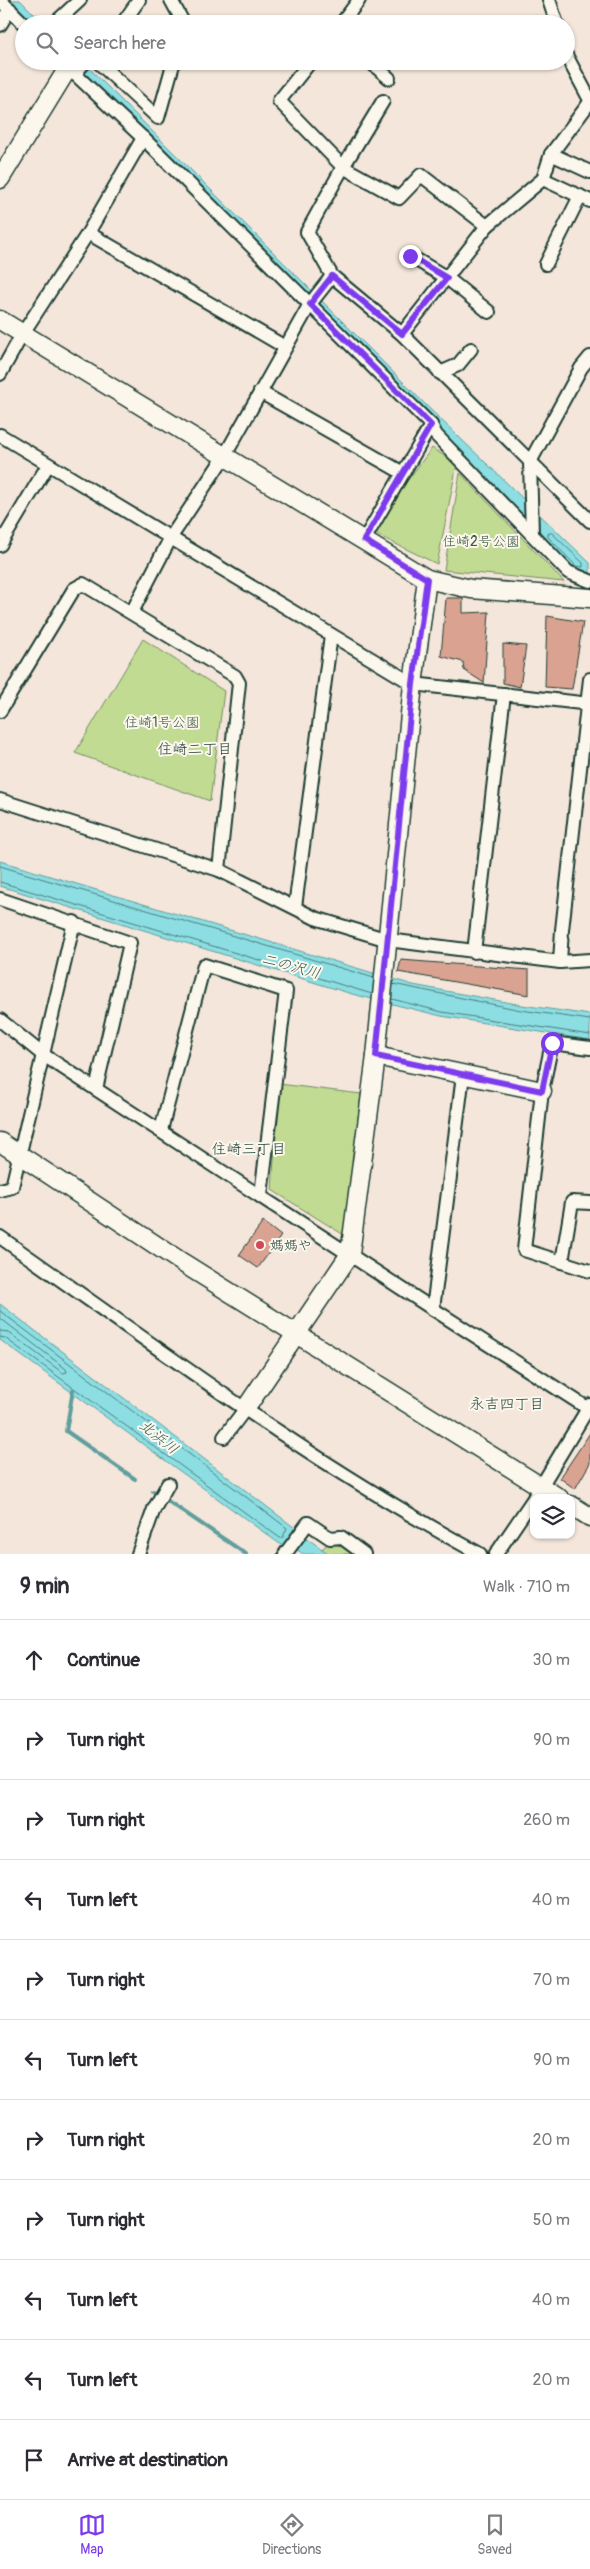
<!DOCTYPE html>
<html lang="en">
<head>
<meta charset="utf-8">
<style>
  body { margin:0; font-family:Pangolin,"Klee One",sans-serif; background:#f2f2f3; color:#2b2b33 }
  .controls { position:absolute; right:15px; bottom:15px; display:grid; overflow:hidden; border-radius:10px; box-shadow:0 1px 4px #0004 }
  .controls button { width:45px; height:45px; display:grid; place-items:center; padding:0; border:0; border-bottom:1px solid #e1e1e2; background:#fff; color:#2b2b33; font:25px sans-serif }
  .stop { position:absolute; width:15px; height:15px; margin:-11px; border:4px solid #7c3aed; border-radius:50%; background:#fff }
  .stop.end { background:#7c3aed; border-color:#fff; box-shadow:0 1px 5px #0008 }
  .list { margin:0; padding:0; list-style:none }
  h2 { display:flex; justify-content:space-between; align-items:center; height:65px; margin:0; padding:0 20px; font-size:21px }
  h2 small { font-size:16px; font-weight:400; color:#7c7c81 }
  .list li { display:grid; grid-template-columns:32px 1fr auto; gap:15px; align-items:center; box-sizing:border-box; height:80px; padding:0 20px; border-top:1px solid #e1e1e2 }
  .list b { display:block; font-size:19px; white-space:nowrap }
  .list em { font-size:16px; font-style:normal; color:#7c7c81 }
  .icon { flex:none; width:28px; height:28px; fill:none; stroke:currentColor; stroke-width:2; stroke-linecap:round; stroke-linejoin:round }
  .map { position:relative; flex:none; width:590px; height:1554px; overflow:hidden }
  .search { position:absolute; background:#fff; box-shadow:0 1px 4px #0004; left:15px; right:15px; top:15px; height:55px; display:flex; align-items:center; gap:12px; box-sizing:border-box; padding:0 18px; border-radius:28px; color:#7c7c81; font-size:19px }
  .sheet { height:945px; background:#fff }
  nav { display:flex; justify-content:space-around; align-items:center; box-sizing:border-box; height:70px; border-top:1px solid #e1e1e2; background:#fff; font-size:14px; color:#7c7c81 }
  nav a { display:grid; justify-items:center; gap:2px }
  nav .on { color:#7c3aed }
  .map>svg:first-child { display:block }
  .green { fill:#c1db92; stroke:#708c63 }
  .water { fill:#8cdee3; stroke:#609e9d }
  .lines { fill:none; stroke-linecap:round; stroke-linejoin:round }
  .shore { stroke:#4b7d7a; stroke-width:1 }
  .stream { stroke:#609e9d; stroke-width:4 }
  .building { fill:#daa391; stroke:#1f3d34 }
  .street-casing { stroke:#1f3d34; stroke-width:16 }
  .secondary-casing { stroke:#1f3d34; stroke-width:21 }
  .street { stroke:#fbf7ec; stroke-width:12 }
  .secondary { stroke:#fbf7ec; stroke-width:18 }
  .route { stroke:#7c3aed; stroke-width:6 }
  .poi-dot { fill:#d1495b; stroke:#fbf7ec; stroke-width:2 }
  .labels { text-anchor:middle; stroke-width:4; stroke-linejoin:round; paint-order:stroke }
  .park-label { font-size:14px; fill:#3f5d47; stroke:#fbf7ec }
  .poi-label { font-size:14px; fill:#1f3d34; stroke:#fbf7ec; text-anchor:start }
  .neighbourhood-label { font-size:15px; fill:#1f3d34; stroke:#fbf7ec }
  .water-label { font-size:15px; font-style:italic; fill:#355d57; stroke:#fbf7ec }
</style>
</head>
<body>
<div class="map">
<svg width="590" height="1554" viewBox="0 0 590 1554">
  <rect width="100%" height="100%" fill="#f4e6da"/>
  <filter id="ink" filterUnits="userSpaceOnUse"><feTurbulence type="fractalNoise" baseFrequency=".02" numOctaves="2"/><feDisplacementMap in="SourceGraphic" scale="10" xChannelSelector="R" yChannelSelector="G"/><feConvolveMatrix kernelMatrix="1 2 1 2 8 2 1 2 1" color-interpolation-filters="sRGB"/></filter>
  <g filter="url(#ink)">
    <!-- green -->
    <g class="green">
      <path d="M432,448L457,464L437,564L369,531Z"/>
      <path d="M460,473L564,582L444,570Z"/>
      <path d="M143,639L224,691L210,801L75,753Z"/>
      <path d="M279,1084L361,1094L344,1235L272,1190Z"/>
      <path d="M334,1537L358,1554H329L322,1549Z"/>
    </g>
    <!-- water -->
    <g class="water">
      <path d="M7,0H20L44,24H32Z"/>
      <path d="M70,61H82L434,413L590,563V576L574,570Z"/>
      <path d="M0,861L413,985L522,1005L590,1015V1040L441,1016L352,994L0,886Z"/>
      <path d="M0,1304L295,1528L284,1547L0,1340Z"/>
      <path d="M304,1536L329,1554H303L296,1549Z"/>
    </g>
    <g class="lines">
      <!-- shore -->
      <g class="shore">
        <path d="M552,533L583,563V567L576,566L548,537V534Z"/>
        <path d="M0,866L374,978"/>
        <path d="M0,882L372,994"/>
        <path d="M393,984L521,1010L590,1020"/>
        <path d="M392,999L442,1012L590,1035"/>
        <path d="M0,1311L287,1528L283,1537L280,1538L5,1338L0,1337"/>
        <path d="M0,1318L66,1369L67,1372L63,1373L8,1332L0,1331"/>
      </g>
      <!-- stream -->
      <g class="stream">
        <path d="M73,1390L66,1431L135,1479"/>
        <path d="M153,1491L246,1554"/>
      </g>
    </g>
    <!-- building -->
    <g class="building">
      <path d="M446,598H463V613L489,612L484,683L464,670L463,662L441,656Z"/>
      <path d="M547,616L583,622L572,689L545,687Z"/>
      <path d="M503,644L526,646L520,687L503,683Z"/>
      <path d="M401,960L529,970V995L398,972Z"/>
      <path d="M263,1222L281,1236L258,1268L239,1255Z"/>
      <path d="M590,1433V1463L575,1489L560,1478Z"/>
    </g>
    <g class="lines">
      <defs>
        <g id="street">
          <path d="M0,0L24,24"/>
          <path d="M171,0L184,24"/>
          <path d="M549,0L557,24"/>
          <path d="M54,24L80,0"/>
          <path d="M122,24L139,0"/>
          <path d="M341,24L359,0"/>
          <path d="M0,25L10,9"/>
          <path d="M566,55L590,100"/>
          <path d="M61,61L143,138L431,425L436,435L568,572L590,581"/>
          <path d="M97,61L158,118L174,61"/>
          <path d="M311,61L279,101L343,167L307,232L332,276L402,334L590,521"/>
          <path d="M369,61L389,78"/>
          <path d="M74,74L86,61"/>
          <path d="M383,101L343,167L399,198L421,175L487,226"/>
          <path d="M551,154L590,172"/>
          <path d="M543,179L590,201"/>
          <path d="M88,233L285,347"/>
          <path d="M410,256L447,278L489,312"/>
          <path d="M546,264L580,196"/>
          <path d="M402,334L487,226L543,179L551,154L590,102"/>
          <path d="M440,373L458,365L471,349"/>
          <path d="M0,374L23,333L88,233L143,138"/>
          <path d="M260,392L403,473"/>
          <path d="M0,435L413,684L590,704"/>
          <path d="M532,534L530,462L581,368L590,357"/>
          <path d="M364,540L431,425"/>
          <path d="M0,545L48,465"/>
          <path d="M132,612L171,537L224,457L310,304L332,276"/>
          <path d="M0,711L74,589L83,584L235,676L239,683L219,870"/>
          <path d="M0,800L219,870L315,918L388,940L560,962L562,930L590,679"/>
          <path d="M0,899L130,943L96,1089"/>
          <path d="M295,907L331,635"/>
          <path d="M474,952L504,694"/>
          <path d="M560,962L590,960"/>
          <path d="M0,1020L42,1054L433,1309L589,1409"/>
          <path d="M590,1048L552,1043L542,1091L524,1250L590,1271"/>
          <path d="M161,1130L204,965L286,991L261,1195"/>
          <path d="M0,1190L12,1187L74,922"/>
          <path d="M0,1237C157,1347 311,1463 480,1554"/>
          <path d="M562,1262L572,1202L590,1203"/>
          <path d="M433,1309L463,1075"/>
          <path d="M224,1437L246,1408"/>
          <path d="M534,1498L590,1405"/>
          <path d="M138,1554L154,1509L168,1484"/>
          <path d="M285,1554L308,1523L330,1538L341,1537L364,1554"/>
          <path d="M496,1554L534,1498"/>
        </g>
        <g id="secondary">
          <path d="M0,179L68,68"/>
          <path d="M0,320L427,579L471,589L590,598"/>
          <path d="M376,1056L542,1091"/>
          <path d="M0,1142L183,1263L559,1498"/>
          <path d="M246,1408L350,1254L376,1056L413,684L427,579"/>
          <path d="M571,1505L590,1517"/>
        </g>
      </defs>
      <!-- street casing -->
      <use href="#street" class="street-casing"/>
      <!-- secondary casing -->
      <use href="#secondary" class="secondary-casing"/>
      <!-- street -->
      <use href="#street" class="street"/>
      <!-- secondary -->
      <use href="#secondary" class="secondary"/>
    </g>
  </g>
  <g class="lines" filter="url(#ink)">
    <!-- route -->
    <path class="route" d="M410,256L447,278L402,334L332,276L310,304L431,425L364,540L427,579L413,684L376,1056L542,1091L552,1043"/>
  </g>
  <!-- markers -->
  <circle class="poi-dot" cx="260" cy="1245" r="5"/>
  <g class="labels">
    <!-- park labels -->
    <g class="park-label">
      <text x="481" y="546">住崎2号公園</text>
      <text x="162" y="727">住崎1号公園</text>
    </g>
    <!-- poi labels -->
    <g class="poi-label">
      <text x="270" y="1250">媽媽や</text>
    </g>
    <!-- neighbourhood labels -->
    <g class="neighbourhood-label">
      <text x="195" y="754">住崎二丁目</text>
      <text x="249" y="1154">住崎三丁目</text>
      <text x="507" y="1409">永吉四丁目</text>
    </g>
    <!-- water labels -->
    <g class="water-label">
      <text transform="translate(291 966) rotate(15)" y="5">二の沢川</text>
      <text transform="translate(159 1437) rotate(39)" y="5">北浜川</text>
    </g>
  </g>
</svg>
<div class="controls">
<button><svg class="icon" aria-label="layers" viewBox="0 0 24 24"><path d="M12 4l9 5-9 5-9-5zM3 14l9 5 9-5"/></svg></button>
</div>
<div class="stop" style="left:552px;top:1043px"></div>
<div class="stop end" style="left:410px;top:256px"></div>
<div class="search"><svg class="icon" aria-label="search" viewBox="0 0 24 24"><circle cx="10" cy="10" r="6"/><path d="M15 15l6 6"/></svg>Search here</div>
</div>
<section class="sheet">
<h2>9 min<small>Walk · 710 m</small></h2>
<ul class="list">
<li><svg class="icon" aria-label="ahead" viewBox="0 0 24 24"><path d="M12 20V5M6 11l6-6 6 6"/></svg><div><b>Continue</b></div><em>30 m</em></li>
<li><svg class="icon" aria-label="right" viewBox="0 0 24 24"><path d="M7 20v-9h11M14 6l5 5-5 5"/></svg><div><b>Turn right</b></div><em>90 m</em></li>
<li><svg class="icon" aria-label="right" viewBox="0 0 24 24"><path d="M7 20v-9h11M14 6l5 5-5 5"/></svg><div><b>Turn right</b></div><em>260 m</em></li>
<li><svg class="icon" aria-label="left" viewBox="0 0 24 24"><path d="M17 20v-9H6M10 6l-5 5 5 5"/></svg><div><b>Turn left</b></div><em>40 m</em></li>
<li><svg class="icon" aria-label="right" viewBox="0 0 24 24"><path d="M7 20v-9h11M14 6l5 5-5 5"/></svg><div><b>Turn right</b></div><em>70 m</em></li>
<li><svg class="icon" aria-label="left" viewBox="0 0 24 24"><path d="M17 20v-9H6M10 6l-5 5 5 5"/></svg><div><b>Turn left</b></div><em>90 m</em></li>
<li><svg class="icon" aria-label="right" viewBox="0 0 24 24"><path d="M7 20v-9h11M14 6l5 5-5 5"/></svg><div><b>Turn right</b></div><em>20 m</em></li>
<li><svg class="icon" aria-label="right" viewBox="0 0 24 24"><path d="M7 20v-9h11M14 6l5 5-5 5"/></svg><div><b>Turn right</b></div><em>50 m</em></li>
<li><svg class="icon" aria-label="left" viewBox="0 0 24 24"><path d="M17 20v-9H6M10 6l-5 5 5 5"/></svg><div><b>Turn left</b></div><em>40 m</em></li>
<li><svg class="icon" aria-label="left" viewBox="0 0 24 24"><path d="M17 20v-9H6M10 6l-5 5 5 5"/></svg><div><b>Turn left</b></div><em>20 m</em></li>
<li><svg class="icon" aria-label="arrive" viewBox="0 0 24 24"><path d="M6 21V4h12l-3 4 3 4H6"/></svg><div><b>Arrive at destination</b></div></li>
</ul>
</section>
<nav>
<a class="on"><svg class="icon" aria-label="map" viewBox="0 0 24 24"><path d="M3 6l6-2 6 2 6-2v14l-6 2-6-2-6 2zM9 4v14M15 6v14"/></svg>Map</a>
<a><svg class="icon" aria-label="directions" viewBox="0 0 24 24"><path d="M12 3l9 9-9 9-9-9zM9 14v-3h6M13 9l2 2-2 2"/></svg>Directions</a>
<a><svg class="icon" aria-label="saved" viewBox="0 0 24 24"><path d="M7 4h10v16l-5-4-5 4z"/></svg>Saved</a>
</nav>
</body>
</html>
